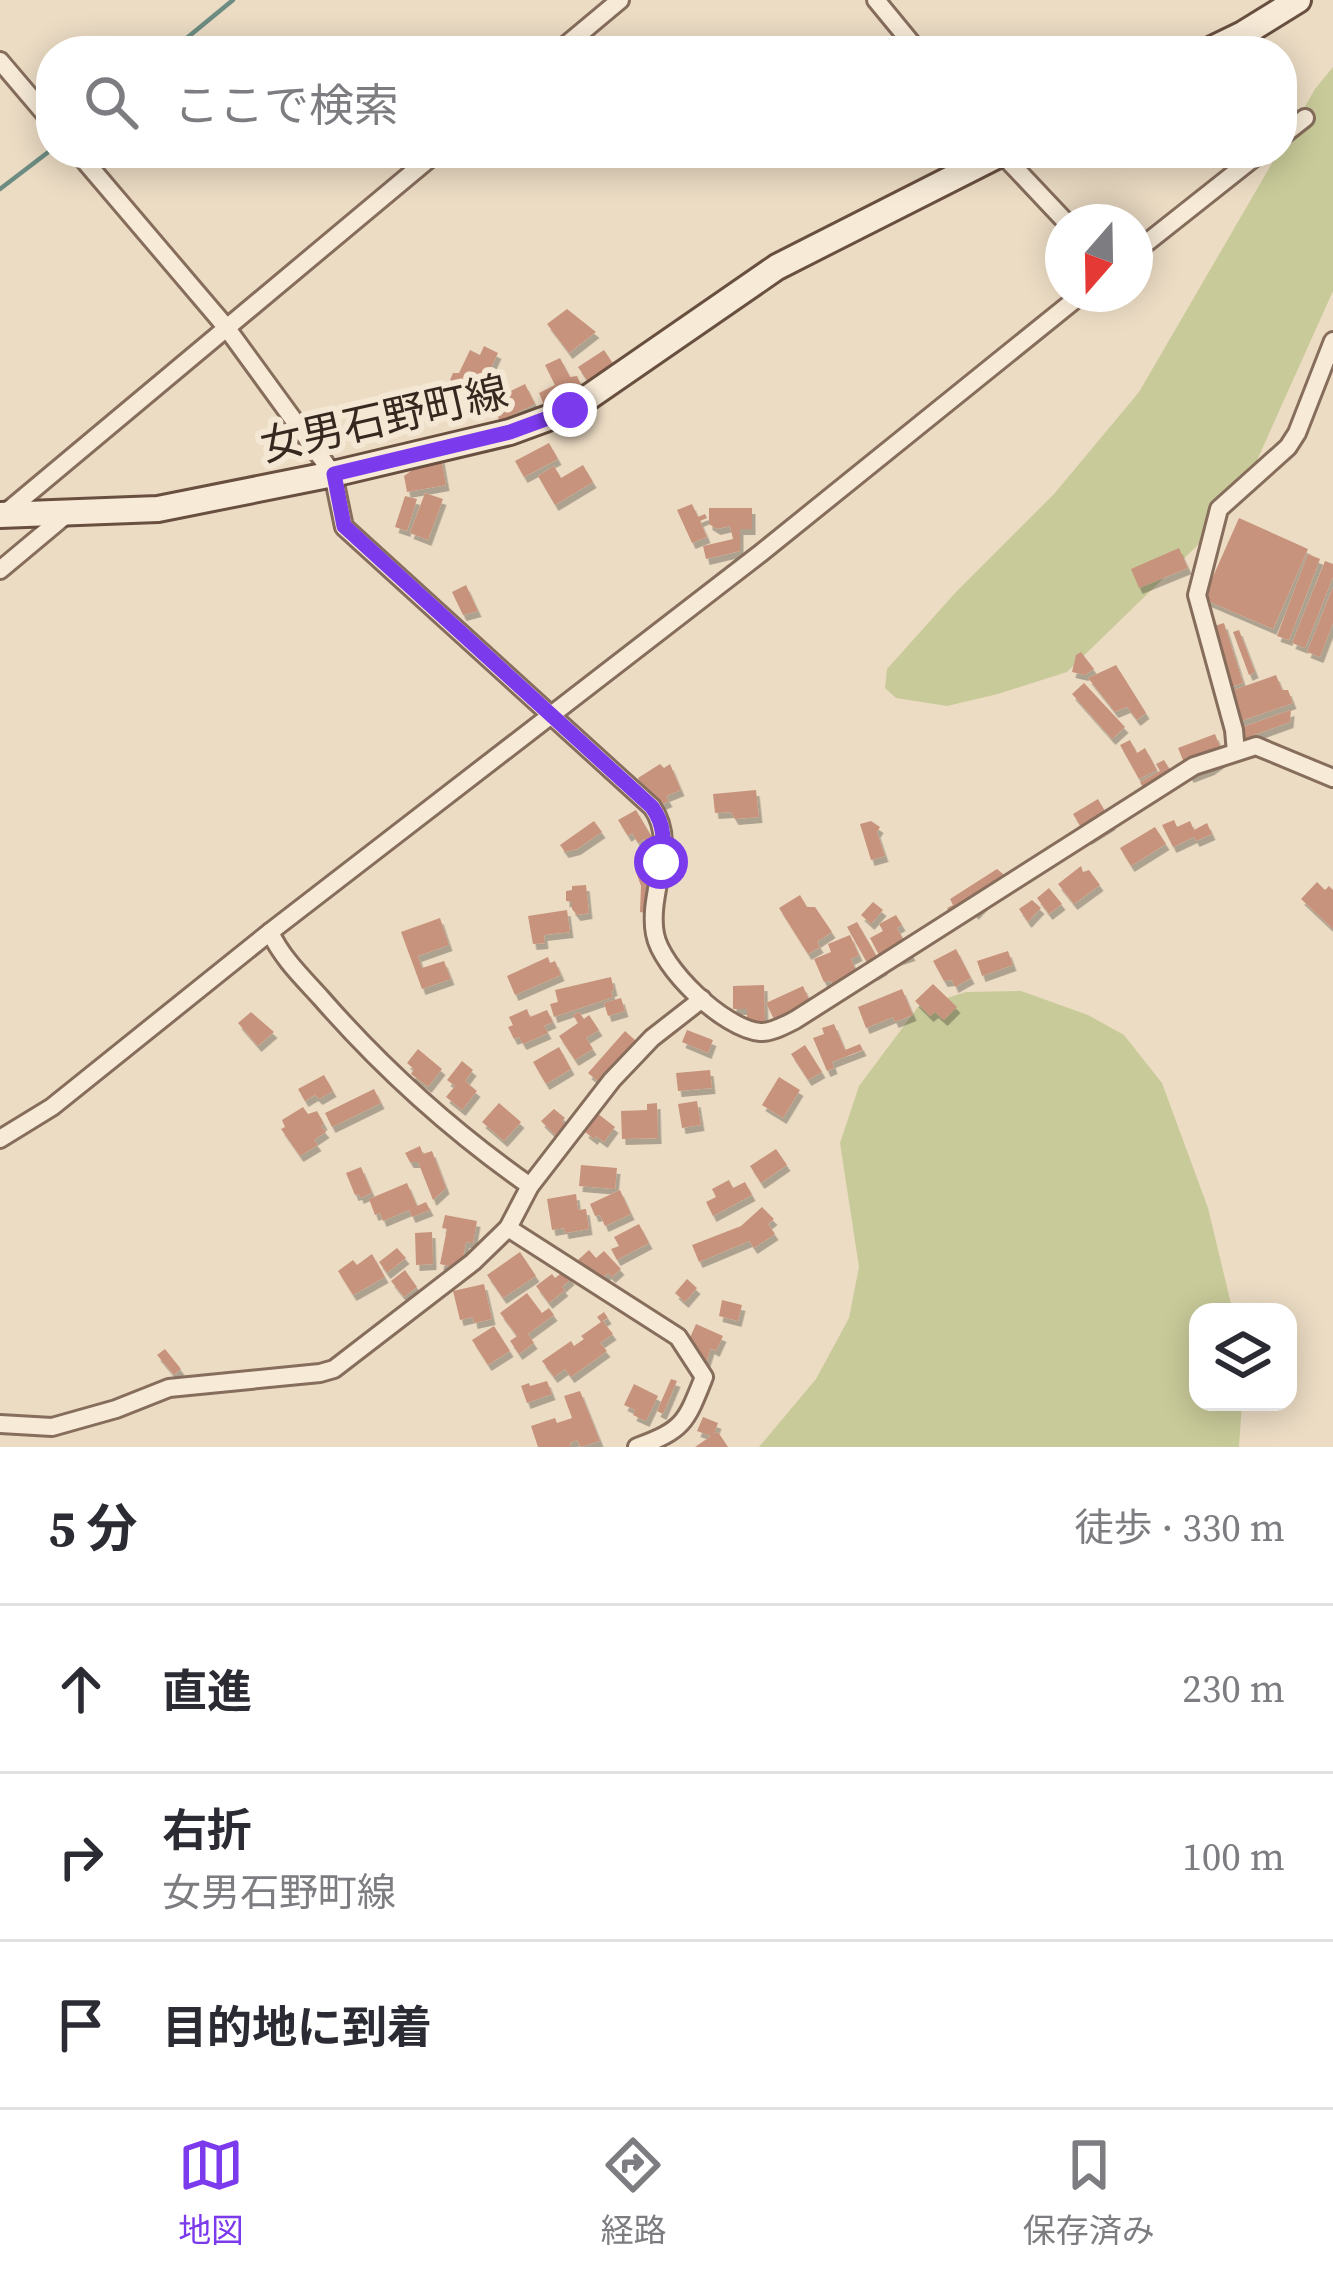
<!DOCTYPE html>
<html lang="ja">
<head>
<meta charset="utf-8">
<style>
  body { margin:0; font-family:"Source Serif 4","Noto Sans JP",serif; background:#f7f7f7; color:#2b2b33 }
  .controls { position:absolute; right:36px; bottom:36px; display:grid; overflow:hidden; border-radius:24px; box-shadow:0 6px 30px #0003 }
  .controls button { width:108px; height:108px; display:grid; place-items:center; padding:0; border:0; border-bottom:3px solid #e1e1e2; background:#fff; color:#2b2b33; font:60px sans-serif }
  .compass { position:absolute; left:1045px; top:204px; width:108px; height:108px; border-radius:50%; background:#fff; box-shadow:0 6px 30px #0003; rotate:200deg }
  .stop { position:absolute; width:36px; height:36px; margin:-27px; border:9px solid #7c3aed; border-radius:50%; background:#fff }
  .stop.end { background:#7c3aed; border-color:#fff; box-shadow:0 3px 12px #0008 }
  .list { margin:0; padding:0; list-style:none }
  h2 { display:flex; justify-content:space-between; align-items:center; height:156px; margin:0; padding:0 48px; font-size:51px }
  h2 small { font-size:39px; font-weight:400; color:#7c7c81 }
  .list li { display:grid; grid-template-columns:78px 1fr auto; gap:36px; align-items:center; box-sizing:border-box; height:168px; padding:0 48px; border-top:3px solid #e1e1e2 }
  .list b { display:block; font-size:45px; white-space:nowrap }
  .list p { margin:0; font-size:39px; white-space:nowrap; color:#7c7c81 }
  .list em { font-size:39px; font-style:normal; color:#7c7c81 }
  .icon { flex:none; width:66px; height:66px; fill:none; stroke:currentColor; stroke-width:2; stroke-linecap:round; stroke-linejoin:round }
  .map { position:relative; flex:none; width:1333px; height:1447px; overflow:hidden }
  .search { position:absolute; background:#fff; box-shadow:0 6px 30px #0003; left:36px; right:36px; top:36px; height:132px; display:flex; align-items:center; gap:30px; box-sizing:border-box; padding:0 42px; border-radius:48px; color:#7c7c81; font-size:45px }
  .sheet { height:660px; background:#fff }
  nav { display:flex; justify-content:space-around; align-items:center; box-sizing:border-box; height:168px; border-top:3px solid #e1e1e2; background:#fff; font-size:33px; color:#7c7c81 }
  nav a { display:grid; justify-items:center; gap:6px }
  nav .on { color:#7c3aed }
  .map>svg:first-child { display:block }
  .green { fill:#c9ca99 }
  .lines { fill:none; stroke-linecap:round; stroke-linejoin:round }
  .stream { stroke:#6d8d82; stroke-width:4.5 }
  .building { fill:#c8937c; filter:url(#shadow) }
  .minor-casing { stroke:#866d5c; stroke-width:22 }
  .secondary-casing { stroke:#684f3f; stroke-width:30 }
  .minor { stroke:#f7ead7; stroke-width:16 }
  .secondary { stroke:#f7ead7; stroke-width:24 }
  .route { stroke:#7c3aed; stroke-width:15 }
  .labels { text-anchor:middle; stroke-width:12; stroke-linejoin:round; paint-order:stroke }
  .street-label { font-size:42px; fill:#37281f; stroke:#f4e7d4 }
</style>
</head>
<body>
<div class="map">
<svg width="1333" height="1447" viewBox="0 0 1333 1447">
  <defs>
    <filter id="shadow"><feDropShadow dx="3.5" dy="6" stdDeviation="0" flood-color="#0004"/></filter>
  </defs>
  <rect width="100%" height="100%" fill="#ecdcc4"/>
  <!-- green -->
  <g class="green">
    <path d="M1333,67V291L1254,467L1203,540L1067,672L998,694L947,706L896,698L885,688L887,669L956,592L1054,494L1139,392L1278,153H1282V146L1315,89Z"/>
    <path d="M1021,991L1088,1015L1124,1035L1162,1083L1208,1208L1233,1312H1198V1402H1242L1239,1447H759L816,1379L849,1318L859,1267L840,1143L859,1086L918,1007L966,992Z"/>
  </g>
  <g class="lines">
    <!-- stream -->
    <g class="stream">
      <path d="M171,51L233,0"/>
      <path d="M0,189L51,150"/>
    </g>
  </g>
  <!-- building -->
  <g class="building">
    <path d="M567,309L596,332L569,353L547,324Z"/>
    <path d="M484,346L498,353L476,400L457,391L460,385L450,380L453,373H459L470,350L480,355Z"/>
    <path d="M604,350L614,365L588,382L578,367Z"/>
    <path d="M560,358L570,377L577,376L582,387L544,405L539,393L555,385L545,365Z"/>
    <path d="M525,384L535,404L500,421L490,401Z"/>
    <path d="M549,443L558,459L524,477L515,461Z"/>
    <path d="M441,457L446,485L407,492L404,476L411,471L409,462Z"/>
    <path d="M583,465L593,482L555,505L538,476L554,466L561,478Z"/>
    <path d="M425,493L443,499L428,540L410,533Z"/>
    <path d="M405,496L417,499L407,531L395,527Z"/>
    <path d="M692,504L698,517L705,514L707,518L700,521L707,537L692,543L677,510Z"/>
    <path d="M709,508H752V529H740V551L706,559L703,546L733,539L730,526L717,529L709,524Z"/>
    <path d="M1239,518L1308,549L1273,629L1203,599Z"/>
    <path d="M1179,548L1188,568L1139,588L1131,569Z"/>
    <path d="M1308,554L1320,559L1289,640L1277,636Z"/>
    <path d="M1325,561L1333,564V577L1305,648L1292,643Z"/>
    <path d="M466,585L478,611L463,615L452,592Z"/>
    <path d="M1333,587V623L1320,657L1307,652Z"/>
    <path d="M1224,623L1243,683L1218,691L1198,631Z"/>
    <path d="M1239,630L1255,672L1249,675L1233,632Z"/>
    <path d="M1081,652L1094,669L1085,675L1072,672L1076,655Z"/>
    <path d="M1116,665L1146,713L1137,720L1127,707L1115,712L1088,678Z"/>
    <path d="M1276,675L1282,690H1288L1293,703L1229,725L1219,695Z"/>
    <path d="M1084,683L1125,727L1112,739L1072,694Z"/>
    <path d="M1291,710L1290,722L1237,741L1234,730Z"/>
    <path d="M1215,734L1225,759L1211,769L1190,777L1178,748Z"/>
    <path d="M1130,740L1137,753L1145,748L1157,770L1139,779L1120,745Z"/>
    <path d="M1164,760L1172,773L1149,799L1140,782L1160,771L1156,764Z"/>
    <path d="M660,764L664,768L670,764L681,790L666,796L669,801L651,809L638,778Z"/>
    <path d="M756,790L759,817L735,819L731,812L715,813L713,794Z"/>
    <path d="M1098,799L1112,824L1088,839L1073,814Z"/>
    <path d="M636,810L653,839L647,843L644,839L638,843L632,833L628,836L618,820Z"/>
    <path d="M1174,820L1177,827L1190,821L1194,830L1207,823L1212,834L1196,841L1194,837L1173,847L1162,825Z"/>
    <path d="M594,821L602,832L577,849L565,852L560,845Z"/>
    <path d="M871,821L880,827L877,832L885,856L871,860L860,824Z"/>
    <path d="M1155,827L1166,844L1131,866L1120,848Z"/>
    <path d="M640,860L661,862L650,914L640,912L641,886L635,869Z"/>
    <path d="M1081,866L1083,872L1089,870L1100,885L1074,904L1058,884Z"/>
    <path d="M997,869L1008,878L975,914L964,898L970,909L952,918L947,908L953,905L950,899Z"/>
    <path d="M1317,882L1325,890L1329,886L1333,890V929L1301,899Z"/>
    <path d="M586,885L589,913L577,915L572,909V902L566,901V891L572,890V886Z"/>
    <path d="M1049,888L1062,904L1049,914L1037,898Z"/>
    <path d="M800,895L807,907H815L832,932L817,942L820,947L808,954L779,908Z"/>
    <path d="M1032,900L1041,908L1028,922L1019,909Z"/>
    <path d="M873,902L883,910L871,924L861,915Z"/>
    <path d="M567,910L570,932L544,935L545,943L533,944L528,916Z"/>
    <path d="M896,915L902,925L897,928L912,955L884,964L870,938L883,931L879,924Z"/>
    <path d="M440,918L449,945L418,956L422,968L444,961L451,979L422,989L401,932Z"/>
    <path d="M857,922L884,969L874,975L847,927Z"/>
    <path d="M850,935L859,955L851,959L860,980L835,991L831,981L824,982L814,959L831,952L828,944Z"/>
    <path d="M956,949L971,978L955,987L952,980L944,981L933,961Z"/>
    <path d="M1008,951L1013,965L982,976L977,961Z"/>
    <path d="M548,957L550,963L555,961L561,975L515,995L507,976Z"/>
    <path d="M611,977L614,990L611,991L613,997L554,1017L550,1004L558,1002L555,990Z"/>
    <path d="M933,984L957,1007L944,1020L935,1012L930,1016L915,1001Z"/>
    <path d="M764,985L765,1022H747V1009H733V986Z"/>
    <path d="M803,986L811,1004L775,1021L766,1003Z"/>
    <path d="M902,989L913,1015L895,1022L893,1017L866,1028L858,1007Z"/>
    <path d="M621,998L625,1011L608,1016L604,1003Z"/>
    <path d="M527,1009L530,1017L547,1010L553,1022L544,1026L548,1033L523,1044L519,1037L514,1039L508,1027L513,1025L509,1017Z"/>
    <path d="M251,1012L274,1032L258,1046L238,1023Z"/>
    <path d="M579,1012L584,1019L589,1015L599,1030L586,1038L593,1049L575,1060L559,1036L578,1023L573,1015Z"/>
    <path d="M834,1024L845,1050L860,1044L863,1050L832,1062L834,1068L827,1071L813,1038L824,1034L822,1028Z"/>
    <path d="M687,1030L713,1040L708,1053L682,1042Z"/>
    <path d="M625,1031L636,1041L600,1083L588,1073Z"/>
    <path d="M805,1045L822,1072L808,1080L791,1054Z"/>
    <path d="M559,1047L571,1069L546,1084L533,1062Z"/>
    <path d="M418,1049L442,1069L428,1087L411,1074L414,1069L407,1063Z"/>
    <path d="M462,1061L473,1070L465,1081L477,1091L462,1110L446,1097L455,1086L447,1080Z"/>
    <path d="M710,1070L712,1088L678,1091L676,1073Z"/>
    <path d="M324,1075L333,1091L319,1099L315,1095L305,1101L298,1089Z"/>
    <path d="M779,1077L800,1090L783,1118L762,1105Z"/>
    <path d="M374,1089L381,1103L332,1127L325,1113Z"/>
    <path d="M697,1101L701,1125L682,1128L678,1104Z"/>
    <path d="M499,1103L521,1122L504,1141L482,1122Z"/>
    <path d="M657,1103L658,1138L622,1139L621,1111L647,1110V1104Z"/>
    <path d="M303,1107L308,1114L317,1111L324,1124L321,1126L326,1132L314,1140L318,1145L300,1156L281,1129L285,1127L282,1120Z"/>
    <path d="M554,1109L565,1118L562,1121L566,1125L555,1135L541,1121Z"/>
    <path d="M597,1113L615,1127L604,1142L596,1136L594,1139L585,1132Z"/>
    <path d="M420,1146L423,1154L432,1151L446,1188L433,1200L418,1162H410L405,1153Z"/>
    <path d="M776,1149L787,1165L761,1183L750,1166Z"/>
    <path d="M581,1165L617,1168L615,1189L579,1186Z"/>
    <path d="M361,1167L372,1193L360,1198L359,1194L355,1195L346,1173Z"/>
    <path d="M729,1180L733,1188L745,1182L752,1195L713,1216L706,1202L716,1197L712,1189Z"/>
    <path d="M407,1183L417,1206L426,1202L430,1210L412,1217L409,1210L383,1221L380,1213L375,1215L369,1199Z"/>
    <path d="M620,1190L631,1214L605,1226L600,1215L595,1216L590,1204Z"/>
    <path d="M576,1194L578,1210L586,1209L589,1229L565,1233L564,1228L552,1230L547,1199Z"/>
    <path d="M762,1207L774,1219L768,1224L775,1234L754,1248L749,1241L699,1262L692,1245L741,1226Z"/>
    <path d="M445,1215L477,1221L473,1243L466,1242L461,1269L440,1264L447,1229L442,1228Z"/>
    <path d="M639,1224L649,1243L617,1260L611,1249L619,1246L614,1237Z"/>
    <path d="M432,1232L433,1264L416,1265L415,1233Z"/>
    <path d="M397,1248L406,1258L387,1273L379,1262Z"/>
    <path d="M589,1250L596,1258L604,1251L621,1269L612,1277L608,1273L598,1282L578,1260Z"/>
    <path d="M520,1252L536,1276L503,1298L487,1275Z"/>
    <path d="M372,1254L385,1277L353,1295L338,1271L353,1260L357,1265Z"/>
    <path d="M405,1270L417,1287L404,1297L391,1281Z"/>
    <path d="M564,1271L571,1279L562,1287L565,1290L549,1303L536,1286L552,1274L555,1278Z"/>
    <path d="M687,1279L697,1288L685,1302L675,1293Z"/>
    <path d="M484,1284L492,1319L474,1323L473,1317L460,1320L453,1291Z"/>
    <path d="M527,1293L542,1313L549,1308L554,1315L528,1334L534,1343L519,1354L510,1341L517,1336L500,1313Z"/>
    <path d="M722,1300L742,1305L738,1321L719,1316Z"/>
    <path d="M604,1312L608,1318L603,1321L613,1334L600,1343L607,1351L571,1377L565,1369L554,1377L542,1361L571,1341L574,1346L584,1339L581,1336L601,1322L597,1317Z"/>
    <path d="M696,1324L723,1336L716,1351L711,1348L704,1370L680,1360Z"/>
    <path d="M494,1326L510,1351L488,1365L472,1340Z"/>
    <path d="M165,1349L181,1369L174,1375L157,1355Z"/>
    <path d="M671,1379L677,1381L663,1414L657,1411Z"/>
    <path d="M547,1381L552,1394L527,1403L521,1386L529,1383L530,1386Z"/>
    <path d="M634,1384L658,1396L646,1421L633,1415L635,1410L624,1405Z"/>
    <path d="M580,1391L600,1441L581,1447L577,1440L570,1443L571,1447H538L531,1426L555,1418L557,1423L572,1418L564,1396Z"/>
    <path d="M703,1417L718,1423L714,1434L718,1432L728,1447H695L711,1436L697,1431Z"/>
  </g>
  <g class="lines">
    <defs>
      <g id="minor">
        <path d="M876,0L918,51"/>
        <path d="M559,51L620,0"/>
        <path d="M0,61L51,121"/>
        <path d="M1282,136L1305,118"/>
        <path d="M78,153L226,327L333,474L344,527L652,807C679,845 647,892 655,934C661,968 724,1029 760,1032C771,1033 785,1025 795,1020L1194,766L1256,746L1333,778"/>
        <path d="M1001,153L1066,222"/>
        <path d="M1135,252L1260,153"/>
        <path d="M4,514L436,153"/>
        <path d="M0,570L67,514"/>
        <path d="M1236,752L1234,730L1197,595L1219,509L1288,447L1297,433L1333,341"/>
        <path d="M270,932C282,958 302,977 321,998C383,1069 453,1132 530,1186"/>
        <path d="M0,1139L52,1107L270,932L761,553L1082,294"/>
        <path d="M508,1228L678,1337L704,1377C686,1422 684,1430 637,1447"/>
        <path d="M0,1424L52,1427L116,1409L169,1388L320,1373L334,1369L473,1262L508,1228L530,1186L612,1080L652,1038L702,999"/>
      </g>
      <g id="secondary">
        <path d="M1208,51L1243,34L1298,0"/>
        <path d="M0,515L158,509L333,474L510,432L570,410L777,267L1002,153"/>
      </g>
    </defs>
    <!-- minor casing -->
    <use href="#minor" class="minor-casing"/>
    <!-- secondary casing -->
    <use href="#secondary" class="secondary-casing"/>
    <!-- minor -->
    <use href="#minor" class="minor"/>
    <!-- secondary -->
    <use href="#secondary" class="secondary"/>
  </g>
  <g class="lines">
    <!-- route -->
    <path class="route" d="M570,410L510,432L334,474L344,526L652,807C665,825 664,840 661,862"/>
  </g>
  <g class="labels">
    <!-- street labels -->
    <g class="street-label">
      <text transform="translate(384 418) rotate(-13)" y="15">女男石野町線</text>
    </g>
  </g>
</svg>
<div class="controls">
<button><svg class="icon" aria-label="layers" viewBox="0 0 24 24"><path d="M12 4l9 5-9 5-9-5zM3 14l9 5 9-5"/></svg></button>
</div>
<svg class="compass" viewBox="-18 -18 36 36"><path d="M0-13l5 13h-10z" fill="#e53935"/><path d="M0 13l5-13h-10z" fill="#7c7c81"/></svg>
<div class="stop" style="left:661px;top:862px"></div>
<div class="stop end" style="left:570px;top:410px"></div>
<div class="search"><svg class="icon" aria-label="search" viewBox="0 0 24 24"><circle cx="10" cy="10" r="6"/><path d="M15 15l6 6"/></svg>ここで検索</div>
</div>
<section class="sheet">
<h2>5 分<small>徒歩 · 330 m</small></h2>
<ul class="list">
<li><svg class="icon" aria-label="ahead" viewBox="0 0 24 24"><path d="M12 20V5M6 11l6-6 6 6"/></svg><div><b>直進</b></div><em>230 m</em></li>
<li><svg class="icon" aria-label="right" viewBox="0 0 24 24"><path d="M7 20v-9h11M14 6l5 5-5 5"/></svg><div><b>右折</b><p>女男石野町線</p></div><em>100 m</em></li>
<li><svg class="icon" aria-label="arrive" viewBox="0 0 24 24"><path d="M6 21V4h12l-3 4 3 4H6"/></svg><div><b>目的地に到着</b></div></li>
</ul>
</section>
<nav>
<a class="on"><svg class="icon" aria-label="map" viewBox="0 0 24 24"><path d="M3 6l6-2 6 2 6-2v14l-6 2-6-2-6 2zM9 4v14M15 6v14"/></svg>地図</a>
<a><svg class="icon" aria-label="directions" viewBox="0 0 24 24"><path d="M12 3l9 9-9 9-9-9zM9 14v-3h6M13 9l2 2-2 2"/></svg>経路</a>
<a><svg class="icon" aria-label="saved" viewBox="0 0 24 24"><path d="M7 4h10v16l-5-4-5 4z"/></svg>保存済み</a>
</nav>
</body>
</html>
